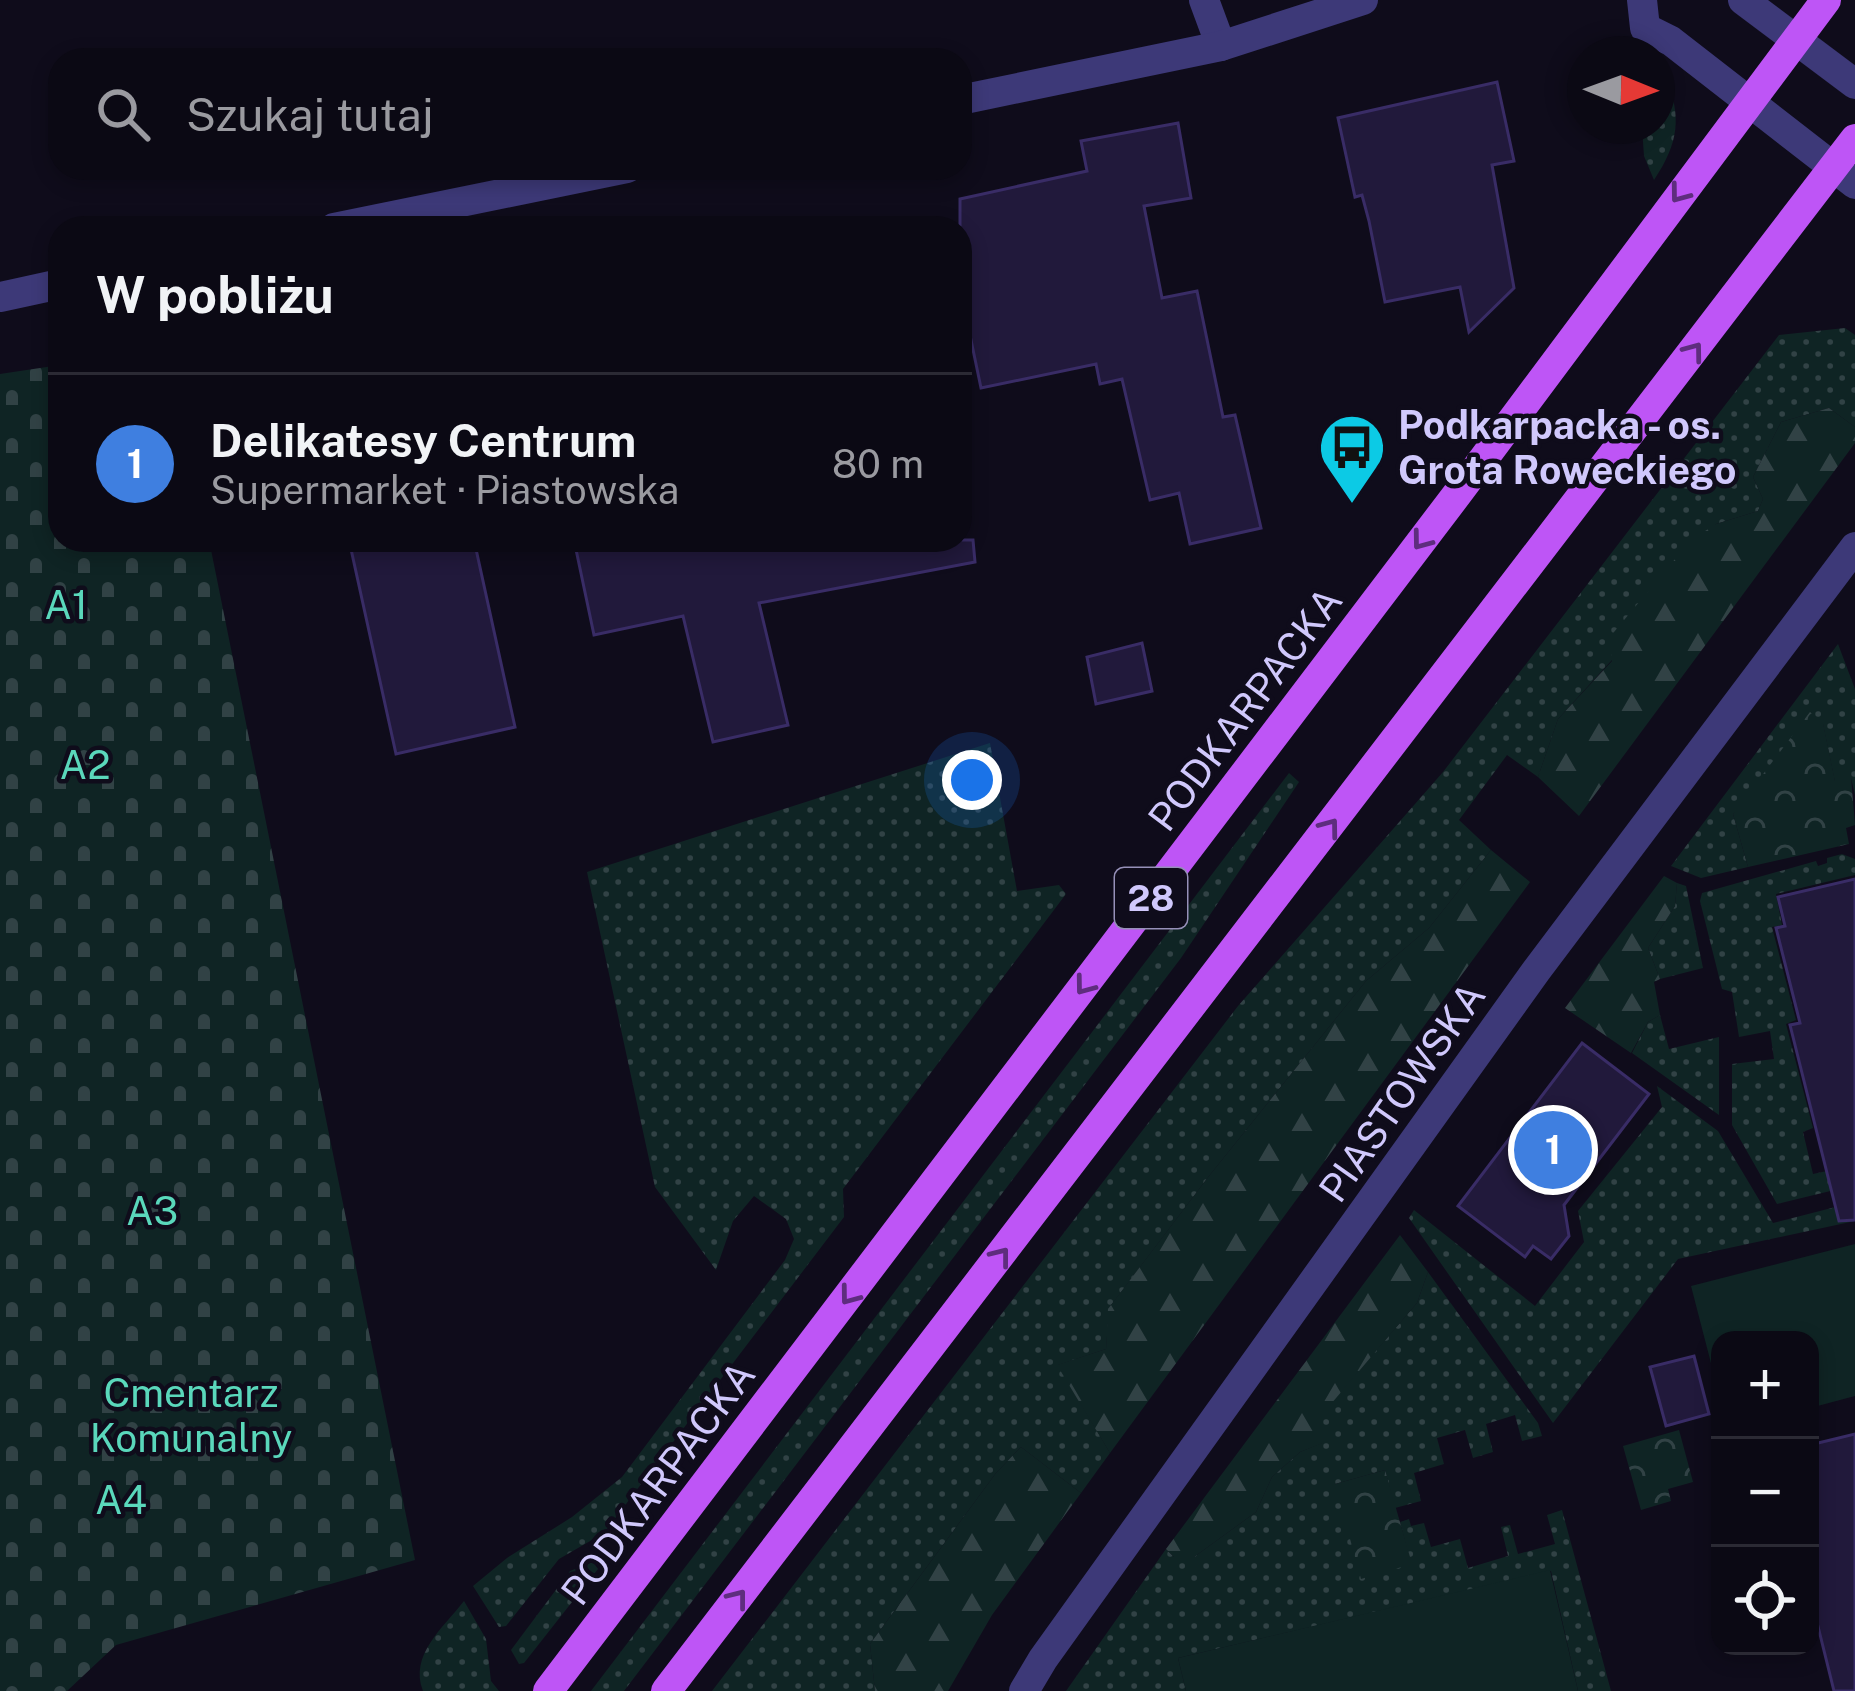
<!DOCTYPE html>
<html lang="pl">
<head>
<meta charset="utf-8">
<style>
  body { margin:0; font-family:"Public Sans",sans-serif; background:#191722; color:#f1f3f6 }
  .controls { position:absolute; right:36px; bottom:36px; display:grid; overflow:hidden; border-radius:24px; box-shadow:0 6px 18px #0003 }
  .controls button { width:108px; height:108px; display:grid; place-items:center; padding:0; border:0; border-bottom:3px solid #2b2a34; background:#0b0914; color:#f1f3f6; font:60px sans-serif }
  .compass { position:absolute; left:1567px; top:36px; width:108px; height:108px; border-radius:50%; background:#0b0914; box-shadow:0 6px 18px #0003; rotate:91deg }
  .you { position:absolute; left:972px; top:780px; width:42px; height:42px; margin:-30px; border:9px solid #fff; border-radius:50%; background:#1a73e8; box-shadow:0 0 0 18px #1a73e833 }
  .badge { display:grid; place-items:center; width:78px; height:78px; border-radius:50%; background:#0f766e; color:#fff; font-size:39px; font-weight:700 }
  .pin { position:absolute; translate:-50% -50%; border:6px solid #fff; box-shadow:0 3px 12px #0006 }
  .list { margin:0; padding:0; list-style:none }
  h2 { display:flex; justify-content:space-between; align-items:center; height:156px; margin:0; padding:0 48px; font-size:51px }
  h2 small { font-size:39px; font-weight:400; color:#9a9aa0 }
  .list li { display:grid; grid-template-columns:78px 1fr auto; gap:36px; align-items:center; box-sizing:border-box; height:180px; padding:0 48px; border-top:3px solid #2b2a34 }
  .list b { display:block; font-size:45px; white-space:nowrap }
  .list p { margin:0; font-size:39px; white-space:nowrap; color:#9a9aa0 }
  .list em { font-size:39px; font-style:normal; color:#9a9aa0 }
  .icon { flex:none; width:66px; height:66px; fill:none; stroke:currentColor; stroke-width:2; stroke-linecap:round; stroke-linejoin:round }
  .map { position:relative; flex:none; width:1855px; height:1691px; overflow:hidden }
  .search { position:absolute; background:#0b0914; box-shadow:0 6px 18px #0003; left:48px; top:48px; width:924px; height:132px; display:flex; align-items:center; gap:30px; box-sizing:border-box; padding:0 42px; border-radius:36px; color:#9a9aa0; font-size:45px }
  .panel { position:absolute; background:#0b0914; box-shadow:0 6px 18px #0003; left:48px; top:216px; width:924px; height:336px; border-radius:36px }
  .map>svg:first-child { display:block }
  .grass { fill:url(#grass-dots) }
  .forest { fill:url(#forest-firs) }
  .cemetery { fill:url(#cemetery-stones) }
  .park { fill:url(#park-crowns) }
  .pitch { fill:#0f2424 }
  .building { fill:#21193b; stroke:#392c66; stroke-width:3 }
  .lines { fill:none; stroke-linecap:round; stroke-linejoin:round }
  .minor { stroke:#3d3978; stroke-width:30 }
  .tertiary { stroke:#3d3978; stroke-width:30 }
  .primary { stroke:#be55f6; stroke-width:30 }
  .oneway { stroke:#5e2d7e }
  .labels { text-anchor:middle; stroke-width:9; stroke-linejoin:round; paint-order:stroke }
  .shield { fill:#0f0c1b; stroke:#9690b8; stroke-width:3 }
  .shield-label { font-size:36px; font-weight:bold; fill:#d0c8fc }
  .poi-label { font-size:39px; font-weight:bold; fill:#d0c8fc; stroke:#0f0c1b; text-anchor:start }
  .park-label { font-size:39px; fill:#5ad7bb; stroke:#0f0c1b }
  .street-label { font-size:39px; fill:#d0c8fc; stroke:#0f0c1b }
</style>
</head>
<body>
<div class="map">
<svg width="1855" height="1691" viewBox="0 0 1855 1691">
  <defs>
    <pattern id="grass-dots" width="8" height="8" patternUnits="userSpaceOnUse" patternTransform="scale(3)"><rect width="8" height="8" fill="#0f2424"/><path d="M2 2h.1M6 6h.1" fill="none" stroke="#314245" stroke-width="1.8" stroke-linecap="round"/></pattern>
    <pattern id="forest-firs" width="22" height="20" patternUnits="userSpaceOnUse" patternTransform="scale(3)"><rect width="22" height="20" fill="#0f2424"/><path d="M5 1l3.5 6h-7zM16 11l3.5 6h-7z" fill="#314245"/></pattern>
    <pattern id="cemetery-stones" width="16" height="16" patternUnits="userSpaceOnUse" patternTransform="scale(3)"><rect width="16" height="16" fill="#0f2424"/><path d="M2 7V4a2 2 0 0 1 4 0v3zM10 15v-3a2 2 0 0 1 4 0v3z" fill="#314245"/></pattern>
    <pattern id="park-crowns" width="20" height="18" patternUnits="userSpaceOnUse" patternTransform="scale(3)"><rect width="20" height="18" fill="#0f2424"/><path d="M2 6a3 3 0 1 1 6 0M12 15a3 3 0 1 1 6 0" fill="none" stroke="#314245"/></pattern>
  </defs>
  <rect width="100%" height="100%" fill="#0f0c1b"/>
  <!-- grass -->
  <g class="grass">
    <path d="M1665,77C1683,117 1678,144 1654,180L1644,156L1642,127L1657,126V85Z"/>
    <path d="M1845,328L1855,335V427L1829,408L1781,422L1753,477L1763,499L1758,511L1716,524L1612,660L1558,719L1538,777L1507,755L1459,820L1491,850L1429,928L1366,981L1209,1176L1109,1308L1106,1349L1058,1365L1110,1453L1081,1493L1021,1447L996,1473L870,1644L875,1691H712L1238,1006L1443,772L1779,335Z"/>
    <path d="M1838,644L1855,689V795L1851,778L1835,782L1823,724L1733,814L1748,867L1701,878L1671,866Z"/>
    <path d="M990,743L1017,891L1059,885L1066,894L843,1189L844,1217L604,1533L559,1559L506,1626L499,1627L473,1586L507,1558L572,1517L622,1477L785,1260L794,1239L786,1219L754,1196L733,1221L716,1270L655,1187L587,872Z"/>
    <path d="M1289,773L1299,782L1181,958L624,1691H591Z"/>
    <path d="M1842,854L1855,859V875L1776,894L1782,925L1772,927L1796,1020L1786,1024L1813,1128L1803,1132L1813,1174L1855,1165V1185L1777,1204L1732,1125V1064L1774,1059L1770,1031L1739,1037L1732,992L1722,989L1700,901L1702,893L1816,861L1818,866L1827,863V858Z"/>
    <path d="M1677,883L1686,886L1703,968L1660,979L1648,948L1675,906Z"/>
    <path d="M1660,1015L1669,1049L1719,1037V1115L1632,1053L1648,1022Z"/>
    <path d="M1657,1086L1718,1131L1773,1223L1855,1202V1221L1678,1259L1553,1423L1409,1218L1414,1210L1535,1306L1584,1242L1578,1211L1662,1107Z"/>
    <path d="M1428,1272L1538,1423L1542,1436L1522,1441L1515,1415L1486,1424L1493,1452L1473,1458L1465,1430L1437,1438L1444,1464L1414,1473L1421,1501L1395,1508L1385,1470L1335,1484L1411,1564L1400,1522L1409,1519L1411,1526L1424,1523L1431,1547L1460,1539L1468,1568L1508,1556L1501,1527L1510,1525L1518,1554L1555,1544L1547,1515L1562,1510L1611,1691H1578L1551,1571L1178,1658L1186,1691H1066L1166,1549L1174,1557H1194L1256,1512L1272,1477L1300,1452L1322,1443L1318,1418L1417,1303Z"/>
    <path d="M593,1562L598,1569L524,1663L519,1664L511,1650L570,1571Z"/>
    <path d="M464,1601L486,1639L491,1681L499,1691H423C409,1655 443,1628 464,1601Z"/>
  </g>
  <!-- forest -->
  <g class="forest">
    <path d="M1829,408L1855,427V443L1579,816L1538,777L1558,719L1612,661L1609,638L1691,540L1716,524L1758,511L1763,499L1753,477L1781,422Z"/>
    <path d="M1491,850L1530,882L1110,1453L1057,1365L1106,1349L1108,1309L1209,1176L1366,981L1429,928Z"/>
    <path d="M1664,876L1677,883L1675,906L1648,948L1660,979L1654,982L1660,1015L1648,1022L1631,1053L1565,1008Z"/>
    <path d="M1400,1235L1428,1272L1417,1303L1319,1418L1323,1443L1300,1452L1272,1477L1256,1512L1194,1557H1174L1166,1549Z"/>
    <path d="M1021,1447L1081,1493L992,1615L948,1691H875L870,1644L996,1473Z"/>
  </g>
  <!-- cemetery -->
  <path class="cemetery" d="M60,365V540H209L415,1560L116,1645L67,1691H0V374Z"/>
  <!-- park -->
  <g class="park">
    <path d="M1810,712L1823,723L1835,781L1851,777L1855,825L1846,828L1849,844L1748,867L1733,814Z"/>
    <path d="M1679,1430L1693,1482L1668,1489L1671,1501L1641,1510L1623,1446Z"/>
    <path d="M1385,1470L1412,1564L1361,1579L1335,1484Z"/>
  </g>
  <!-- pitch -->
  <g class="pitch">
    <path d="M1855,1244V1396L1810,1408V1340H1720V1398L1691,1286Z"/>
    <path d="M1550,1570L1578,1691H1186L1178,1658Z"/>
  </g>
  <!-- building -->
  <g class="building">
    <path d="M1497,82L1514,161L1492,165L1514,288L1469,332L1460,287L1385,302L1369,221L1362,195L1355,197L1338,118Z"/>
    <path d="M1178,123L1191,198L1144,206L1162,298L1197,291L1223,417L1235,415L1261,528L1190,544L1179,493L1150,500L1122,379L1100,384L1096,364L981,388L960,287V199L1087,171L1081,141Z"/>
    <path d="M349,540H474L515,727L396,754Z"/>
    <path d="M574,540H973L975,562L759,603L788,725L713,742L683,616L594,635Z"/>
    <path d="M1142,643L1152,691L1096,704L1087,657Z"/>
    <path d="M1855,879V1220L1839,1221L1790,1025L1800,1023L1776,928L1785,926L1778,897Z"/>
    <path d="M1582,1043L1649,1094L1564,1205L1569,1236L1551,1259L1533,1246L1525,1257L1458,1206Z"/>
    <path d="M1694,1356L1709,1414L1666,1426L1650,1367Z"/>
    <path d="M1855,1434V1691H1834L1810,1594V1445Z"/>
  </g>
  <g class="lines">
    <!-- minor -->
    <g class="minor">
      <path d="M1204,0L1221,46"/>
      <path d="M1024,1691L1043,1659L1536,971L1855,547"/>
    </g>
    <!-- tertiary -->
    <g class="tertiary">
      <path d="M1642,0L1645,28L1671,41L1855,184"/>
      <path d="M1743,0L1855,84"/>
      <path d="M960,100L1221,46L1363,0"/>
      <path d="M334,228L627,168"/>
      <path d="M0,297L60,284"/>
    </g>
    <!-- primary -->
    <g class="primary">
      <path d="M548,1691L1461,489L1826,0"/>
      <path d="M666,1691L1855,139"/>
    </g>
  </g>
  <!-- one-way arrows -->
  <defs><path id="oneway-chevron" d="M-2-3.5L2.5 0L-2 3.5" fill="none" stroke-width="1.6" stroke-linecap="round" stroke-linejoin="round" transform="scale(3)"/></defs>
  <g class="oneway">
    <use href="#oneway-chevron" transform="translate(1679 194) rotate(127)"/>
    <use href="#oneway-chevron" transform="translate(1694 351) rotate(-53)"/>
    <use href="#oneway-chevron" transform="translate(1421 541) rotate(127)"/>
    <use href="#oneway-chevron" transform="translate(1330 827) rotate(-53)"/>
    <use href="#oneway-chevron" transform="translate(1084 986) rotate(127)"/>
    <use href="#oneway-chevron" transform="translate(1001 1256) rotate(-52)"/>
    <use href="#oneway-chevron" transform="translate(849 1296) rotate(127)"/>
    <use href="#oneway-chevron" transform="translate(738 1598) rotate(-52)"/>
  </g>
  <!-- icons -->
  <defs>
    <symbol id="bus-pin" viewBox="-11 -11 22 30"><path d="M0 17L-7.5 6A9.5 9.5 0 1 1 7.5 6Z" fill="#0ccae5" stroke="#0f0c1b"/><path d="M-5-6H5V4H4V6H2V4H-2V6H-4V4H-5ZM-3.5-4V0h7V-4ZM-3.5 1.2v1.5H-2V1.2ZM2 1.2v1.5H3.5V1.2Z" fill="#111"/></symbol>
  </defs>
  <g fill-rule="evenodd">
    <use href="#bus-pin" x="1314" y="409" width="76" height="104"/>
  </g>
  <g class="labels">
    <!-- shield labels -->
    <rect class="shield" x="1115" y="868" width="72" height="60" rx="9"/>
    <g class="shield-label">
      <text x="1151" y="911">28</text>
    </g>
    <!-- poi labels -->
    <g class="poi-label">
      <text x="1398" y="439">Podkarpacka - os.<tspan x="1398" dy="45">Grota Roweckiego</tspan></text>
    </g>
    <!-- park labels -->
    <g class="park-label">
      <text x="66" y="619">A1</text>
      <text x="85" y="779">A2</text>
      <text x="152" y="1225">A3</text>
      <text x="191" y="1407">Cmentarz<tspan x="191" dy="45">Komunalny</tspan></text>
      <text x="121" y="1514">A4</text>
    </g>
    <!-- street labels -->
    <g class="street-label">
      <text transform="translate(1245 709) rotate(-53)" y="14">PODKARPACKA</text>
      <text transform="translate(1402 1092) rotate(-55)" y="14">PIASTOWSKA</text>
      <text transform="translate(658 1483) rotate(-53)" y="14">PODKARPACKA</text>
    </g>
  </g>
</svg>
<div class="controls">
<button>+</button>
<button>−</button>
<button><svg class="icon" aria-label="locate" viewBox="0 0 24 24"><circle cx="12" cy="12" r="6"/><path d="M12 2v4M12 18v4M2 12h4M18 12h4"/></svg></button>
</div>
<svg class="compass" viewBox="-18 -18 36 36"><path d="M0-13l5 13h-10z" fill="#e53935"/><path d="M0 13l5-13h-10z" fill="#9a9aa0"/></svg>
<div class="you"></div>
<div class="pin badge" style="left:1553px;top:1150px;background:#3f7fe0">1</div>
<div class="search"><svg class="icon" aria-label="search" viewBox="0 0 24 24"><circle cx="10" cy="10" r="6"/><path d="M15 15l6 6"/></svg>Szukaj tutaj</div>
<section class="panel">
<h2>W pobliżu<small></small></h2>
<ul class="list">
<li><span class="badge" style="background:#3f7fe0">1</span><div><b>Delikatesy Centrum</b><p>Supermarket · Piastowska</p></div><em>80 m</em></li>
</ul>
</section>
</div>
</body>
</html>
